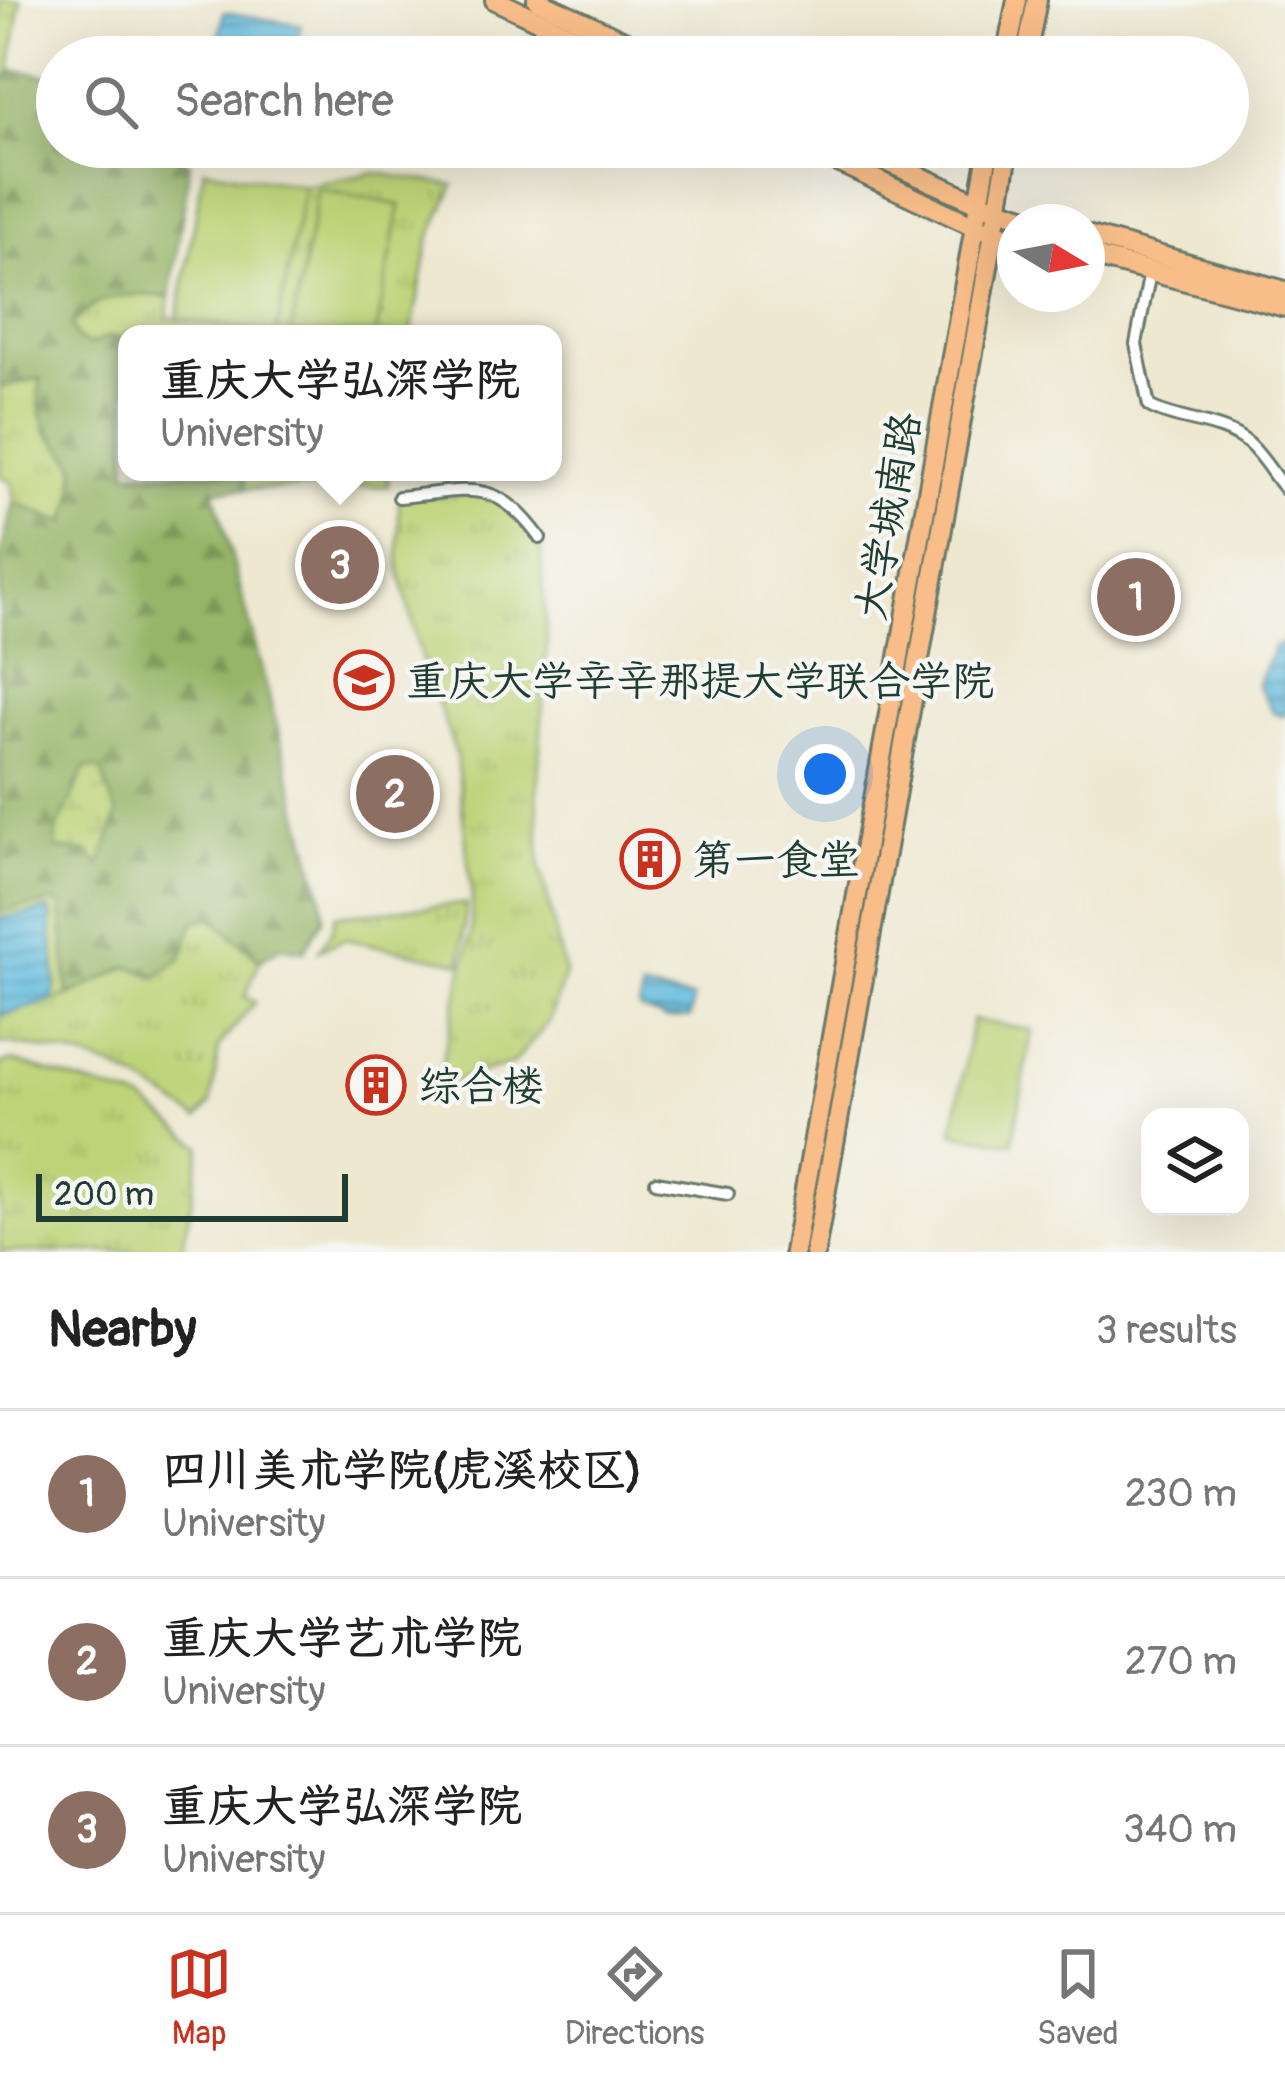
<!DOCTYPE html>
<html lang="en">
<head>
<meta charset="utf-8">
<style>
  body { margin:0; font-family:Pangolin,"LXGW WenKai TC",sans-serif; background:#f2f2f2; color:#222 }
  .controls { position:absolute; right:36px; bottom:36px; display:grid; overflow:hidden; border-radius:24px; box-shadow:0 12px 48px #0002 }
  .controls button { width:108px; height:108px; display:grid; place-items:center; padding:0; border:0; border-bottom:3px solid #e0e0e0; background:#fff; color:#222; font:60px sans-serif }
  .compass { position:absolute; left:997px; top:204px; width:108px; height:108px; border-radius:50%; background:#fff; box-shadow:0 12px 48px #0002; rotate:100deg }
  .scale { position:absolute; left:36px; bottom:30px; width:312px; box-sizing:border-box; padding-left:12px; border:6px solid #1f3d34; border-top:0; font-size:33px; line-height:42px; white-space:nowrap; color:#1f3d34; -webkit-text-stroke:9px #f6f6f2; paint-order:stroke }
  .you { position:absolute; left:825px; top:774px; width:42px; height:42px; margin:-30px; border:9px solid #fff; border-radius:50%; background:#1a73e8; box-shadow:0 0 0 18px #1a73e833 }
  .badge { display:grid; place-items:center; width:78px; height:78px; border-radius:50%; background:#c8321e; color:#fff; font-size:39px; font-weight:700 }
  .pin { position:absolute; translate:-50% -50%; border:6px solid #fff; box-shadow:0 3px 12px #0006 }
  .popup { position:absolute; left:118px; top:325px; width:444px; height:156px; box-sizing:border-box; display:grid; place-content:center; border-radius:24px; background:#fff; filter:drop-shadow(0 3px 9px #0005); font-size:39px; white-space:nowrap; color:#767676 }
  .popup b { font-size:45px; color:#222 }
  .popup::after { content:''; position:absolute; left:50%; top:100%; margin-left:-24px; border:24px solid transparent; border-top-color:#fff }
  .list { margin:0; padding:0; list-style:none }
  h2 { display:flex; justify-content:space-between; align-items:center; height:156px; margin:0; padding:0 48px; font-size:51px }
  h2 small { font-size:39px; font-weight:400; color:#767676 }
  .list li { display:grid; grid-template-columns:78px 1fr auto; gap:36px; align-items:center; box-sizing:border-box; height:168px; padding:0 48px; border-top:3px solid #e0e0e0 }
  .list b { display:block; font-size:45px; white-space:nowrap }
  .list p { margin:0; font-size:39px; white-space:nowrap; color:#767676 }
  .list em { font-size:39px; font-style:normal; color:#767676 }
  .icon { flex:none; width:66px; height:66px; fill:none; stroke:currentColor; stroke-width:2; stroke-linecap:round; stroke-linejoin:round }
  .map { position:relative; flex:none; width:1285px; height:1252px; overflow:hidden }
  .search { position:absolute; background:#fff; box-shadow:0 12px 48px #0002; left:36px; right:36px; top:36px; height:132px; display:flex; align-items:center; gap:30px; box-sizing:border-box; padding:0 42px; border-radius:66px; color:#767676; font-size:45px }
  .sheet { height:660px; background:#fff }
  nav { display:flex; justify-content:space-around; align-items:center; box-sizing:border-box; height:168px; border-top:3px solid #e0e0e0; background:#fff; font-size:33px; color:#767676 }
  nav a { display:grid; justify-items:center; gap:6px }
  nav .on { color:#c8321e }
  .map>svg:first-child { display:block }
  .grass { fill:url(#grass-tufts); stroke:#6e8856; stroke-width:3 }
  .forest { fill:url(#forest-firs); stroke:#5a794e; stroke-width:3; fill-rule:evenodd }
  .wetland { fill:url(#wetland-marsh); stroke:#6e8856; stroke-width:3 }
  .park { fill:url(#park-dots); stroke:#6e8856; stroke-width:3 }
  .garden { fill:#bdd377; stroke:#6e8856; stroke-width:3 }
  .water { fill:url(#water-rules); stroke:#407c89; stroke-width:3 }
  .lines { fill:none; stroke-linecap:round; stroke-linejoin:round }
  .street-casing { stroke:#67796b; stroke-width:16 }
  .primary-casing { stroke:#67796b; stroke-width:24 }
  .street { stroke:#fff; stroke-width:10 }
  .primary { stroke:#f8bd88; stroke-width:18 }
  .labels { text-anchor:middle; stroke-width:9; stroke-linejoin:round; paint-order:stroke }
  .street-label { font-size:42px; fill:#1f3d34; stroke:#f6f6f2 }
  .poi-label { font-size:42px; fill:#1f3d34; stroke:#f6f6f2; text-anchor:start }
</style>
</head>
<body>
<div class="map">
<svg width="1285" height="1252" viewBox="0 0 1285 1252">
  <defs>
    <pattern id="grass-tufts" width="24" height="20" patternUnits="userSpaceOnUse" patternTransform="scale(3)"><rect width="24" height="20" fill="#bdd377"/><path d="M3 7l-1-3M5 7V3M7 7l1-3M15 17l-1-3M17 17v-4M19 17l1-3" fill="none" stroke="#a2b668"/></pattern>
    <pattern id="forest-firs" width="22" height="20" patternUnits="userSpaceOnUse" patternTransform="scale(3)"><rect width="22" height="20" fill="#96b568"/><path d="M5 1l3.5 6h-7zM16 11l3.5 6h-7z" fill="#7a9456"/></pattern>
    <pattern id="wetland-marsh" width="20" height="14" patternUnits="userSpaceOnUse" patternTransform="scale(3)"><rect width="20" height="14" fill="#bdd377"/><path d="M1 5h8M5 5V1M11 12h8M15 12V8" fill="none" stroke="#a2b668"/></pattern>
    <pattern id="park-dots" width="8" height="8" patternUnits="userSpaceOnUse" patternTransform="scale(3)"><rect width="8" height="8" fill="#bdd377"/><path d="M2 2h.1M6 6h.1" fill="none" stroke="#a2b668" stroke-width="1.8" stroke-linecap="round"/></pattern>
    <pattern id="water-rules" width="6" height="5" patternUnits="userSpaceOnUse" patternTransform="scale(3)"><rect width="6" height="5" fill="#61bbde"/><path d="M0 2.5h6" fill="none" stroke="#4f99b5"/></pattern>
  </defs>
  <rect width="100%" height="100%" fill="#f6f6f2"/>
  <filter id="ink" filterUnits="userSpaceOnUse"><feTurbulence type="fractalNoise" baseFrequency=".00833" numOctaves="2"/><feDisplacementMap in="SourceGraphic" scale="24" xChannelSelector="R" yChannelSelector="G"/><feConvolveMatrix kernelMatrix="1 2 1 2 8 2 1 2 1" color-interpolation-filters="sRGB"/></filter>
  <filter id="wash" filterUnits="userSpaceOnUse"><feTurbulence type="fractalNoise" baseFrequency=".004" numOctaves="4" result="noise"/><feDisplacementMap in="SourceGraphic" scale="48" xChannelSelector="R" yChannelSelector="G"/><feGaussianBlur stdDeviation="2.7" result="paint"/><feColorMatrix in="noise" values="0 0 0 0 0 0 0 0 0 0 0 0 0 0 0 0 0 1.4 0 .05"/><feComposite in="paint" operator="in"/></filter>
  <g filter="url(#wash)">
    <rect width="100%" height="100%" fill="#eee8d1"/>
    <!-- grass -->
    <g class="grass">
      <path d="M0,0H21L9,76L0,83Z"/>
      <path d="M204,169L304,186L374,173L454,185L429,240L411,334H127V338L107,337L90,346L77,340L71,324C100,293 129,292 170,297L167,317L177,319Z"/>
      <path d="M41,378L45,430L76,463L74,498L65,524L14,502L12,483L0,476V387Z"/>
      <path d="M244,472H389L388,486L244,489Z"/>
      <path d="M494,492L540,538L547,644L537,790L540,865L565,974L549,1022L512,1064L437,1085L471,934L472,897L456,754L420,654L399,567V497Z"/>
      <path d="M466,904L461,963L345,939L319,950L332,931L336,915Z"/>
      <path d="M212,917L260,960L245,997L255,1002L219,1046L211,1103L198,1119C123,1066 92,1054 0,1043V1016L68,996L129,966L181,959L193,922Z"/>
      <path d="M13,1061L143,1101L201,1146L182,1252H0V1064Z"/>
    </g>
    <!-- forest -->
    <path class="forest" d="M14,70L57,77V147H179L178,155L190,163L170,297C129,292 100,293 71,325L78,340L90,345L107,337L127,338V472H244V489L214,490L322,897L324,917L304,951L281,947L260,960L211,917L193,922L181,959L156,977L129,966L68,996L61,905L0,911V557L14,502L65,523L74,497L76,464C51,436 32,417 41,378L0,387V83ZM101,771L117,815L99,865L88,852L57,849L77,782Z"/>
    <!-- wetland -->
    <path class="wetland" d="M86,767L101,770L117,815L100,866L88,852L56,849V832Z"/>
    <!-- park -->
    <path class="park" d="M57,902L61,905L68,996L51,1001L56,985L0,918V911Z"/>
    <!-- garden -->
    <g class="garden">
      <path d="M204,169L304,186L276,334L178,319Z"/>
      <path d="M318,189L400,205L376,334H291Z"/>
      <path d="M972,1020L1032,1030L1013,1143L953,1133Z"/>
    </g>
    <!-- water -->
    <g class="water">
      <path d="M224,12L301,25L295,57H258L217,50Z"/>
      <path d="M1285,643V716L1274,713L1257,685L1274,647Z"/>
      <path d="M50,910L56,985L51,1001L0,1016V918Z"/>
      <path d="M642,990L693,999L690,1017L666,1019L639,1009Z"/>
    </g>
  </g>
  <g filter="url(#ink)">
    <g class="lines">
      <defs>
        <g id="street">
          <path d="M1150,272L1136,344L1149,406C1180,423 1221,420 1248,443C1262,455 1273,475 1285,489"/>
          <path d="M399,497C469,491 494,475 540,538"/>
          <path d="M656,1182L728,1194"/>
        </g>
        <g id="primary">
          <path d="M495,0L615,57"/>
          <path d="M537,0L658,57"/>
          <path d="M1006,57L1017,0"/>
          <path d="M1026,57L1037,0"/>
          <path d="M806,147L974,226L1015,239"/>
          <path d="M854,147L979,203L1040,222"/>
          <path d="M1087,235L1285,291"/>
          <path d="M1087,255L1285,307"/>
          <path d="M794,1252L989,147"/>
          <path d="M815,1252L1009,147"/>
        </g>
      </defs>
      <!-- street casing -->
      <use href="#street" class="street-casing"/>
      <!-- primary casing -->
      <use href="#primary" class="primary-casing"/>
      <!-- street -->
      <use href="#street" class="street"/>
      <!-- primary -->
      <use href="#primary" class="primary"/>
    </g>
  </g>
  <!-- icons -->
  <defs>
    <symbol id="university-ring" viewBox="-11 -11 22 22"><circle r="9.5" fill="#f6f6f2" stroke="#c8321e" stroke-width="1.5"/><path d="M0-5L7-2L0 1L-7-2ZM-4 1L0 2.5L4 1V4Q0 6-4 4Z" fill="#c8321e"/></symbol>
    <symbol id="building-ring" viewBox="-11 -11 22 22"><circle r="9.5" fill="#f6f6f2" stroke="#c8321e" stroke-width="1.5"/><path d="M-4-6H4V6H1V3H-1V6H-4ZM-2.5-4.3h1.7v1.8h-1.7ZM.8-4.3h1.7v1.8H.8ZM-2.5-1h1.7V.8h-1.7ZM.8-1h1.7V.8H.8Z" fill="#c8321e"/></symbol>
  </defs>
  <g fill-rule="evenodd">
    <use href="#university-ring" x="331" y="647" width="66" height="66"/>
    <use href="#building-ring" x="617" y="826" width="66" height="66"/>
    <use href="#building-ring" x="343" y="1052" width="66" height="66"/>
  </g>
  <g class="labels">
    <!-- street labels -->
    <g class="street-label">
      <text transform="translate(887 516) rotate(-80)" y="15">大学城南路</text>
    </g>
    <!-- poi labels -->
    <g class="poi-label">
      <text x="406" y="695">重庆大学辛辛那提大学联合学院</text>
      <text x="692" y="874">第一食堂</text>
      <text x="418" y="1100">综合楼</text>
    </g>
  </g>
</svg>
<div class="controls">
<button><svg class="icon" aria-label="layers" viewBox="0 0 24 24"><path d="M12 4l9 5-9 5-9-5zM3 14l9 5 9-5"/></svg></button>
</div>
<svg class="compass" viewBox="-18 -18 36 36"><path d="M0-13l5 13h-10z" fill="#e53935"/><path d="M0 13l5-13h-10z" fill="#767676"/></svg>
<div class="scale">200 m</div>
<div class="you"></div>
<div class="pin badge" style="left:1136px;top:597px;background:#8d6e63">1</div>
<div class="pin badge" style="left:395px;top:794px;background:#8d6e63">2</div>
<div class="pin badge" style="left:340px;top:565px;background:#8d6e63">3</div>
<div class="popup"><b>重庆大学弘深学院</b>University</div>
<div class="search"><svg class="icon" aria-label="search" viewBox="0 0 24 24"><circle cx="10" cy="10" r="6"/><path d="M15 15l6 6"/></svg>Search here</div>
</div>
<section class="sheet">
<h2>Nearby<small>3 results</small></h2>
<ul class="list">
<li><span class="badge" style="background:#8d6e63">1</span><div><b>四川美术学院(虎溪校区)</b><p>University</p></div><em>230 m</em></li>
<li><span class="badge" style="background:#8d6e63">2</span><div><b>重庆大学艺术学院</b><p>University</p></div><em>270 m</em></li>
<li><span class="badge" style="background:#8d6e63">3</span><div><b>重庆大学弘深学院</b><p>University</p></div><em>340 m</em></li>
</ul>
</section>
<nav>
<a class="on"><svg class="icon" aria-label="map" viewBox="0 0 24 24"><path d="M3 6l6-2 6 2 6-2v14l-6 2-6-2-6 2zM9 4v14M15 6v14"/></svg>Map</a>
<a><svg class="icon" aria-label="directions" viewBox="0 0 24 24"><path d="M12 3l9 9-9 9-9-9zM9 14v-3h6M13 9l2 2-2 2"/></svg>Directions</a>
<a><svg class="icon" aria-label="saved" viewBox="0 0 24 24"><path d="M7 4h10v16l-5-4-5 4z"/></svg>Saved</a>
</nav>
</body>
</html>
